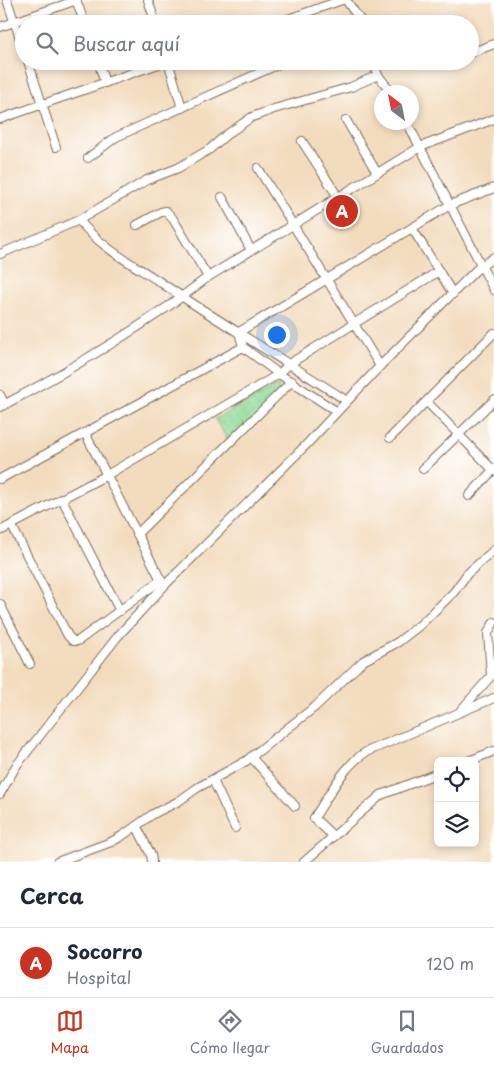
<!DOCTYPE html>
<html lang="es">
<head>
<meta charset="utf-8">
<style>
  body { margin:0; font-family:"Playpen Sans",sans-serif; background:#f2f2f3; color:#1f2937 }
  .controls { position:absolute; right:15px; bottom:15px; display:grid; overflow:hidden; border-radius:8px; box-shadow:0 2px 8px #0003 }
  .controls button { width:45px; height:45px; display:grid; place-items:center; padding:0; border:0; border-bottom:1px solid #e0e1e3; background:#fff; color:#1f2937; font:25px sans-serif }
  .compass { position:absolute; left:374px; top:85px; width:45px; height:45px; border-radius:50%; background:#fff; box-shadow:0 2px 8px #0003; rotate:328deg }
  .you { position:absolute; left:276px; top:334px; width:18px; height:18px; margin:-12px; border:4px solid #fff; border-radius:50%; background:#1a73e8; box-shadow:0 0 0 8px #1a73e833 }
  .badge { display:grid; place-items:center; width:32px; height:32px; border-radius:50%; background:#c8321e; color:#fff; font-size:16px; font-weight:700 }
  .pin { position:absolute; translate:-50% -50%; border:2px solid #fff; box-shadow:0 1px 5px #0006 }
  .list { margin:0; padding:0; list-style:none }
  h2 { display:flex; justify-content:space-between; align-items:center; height:65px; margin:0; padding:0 20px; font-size:21px }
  h2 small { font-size:16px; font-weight:400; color:#747a83 }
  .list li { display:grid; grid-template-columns:32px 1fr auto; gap:15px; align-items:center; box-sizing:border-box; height:70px; padding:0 20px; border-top:1px solid #e0e1e3 }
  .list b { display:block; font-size:19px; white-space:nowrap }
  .list p { margin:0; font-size:16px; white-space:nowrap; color:#747a83 }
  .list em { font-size:16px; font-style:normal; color:#747a83 }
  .icon { flex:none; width:28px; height:28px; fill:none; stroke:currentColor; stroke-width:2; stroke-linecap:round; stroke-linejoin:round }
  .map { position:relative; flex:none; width:494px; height:862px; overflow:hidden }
  .search { position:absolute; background:#fff; box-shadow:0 2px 8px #0003; left:15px; right:15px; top:15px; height:55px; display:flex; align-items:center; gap:12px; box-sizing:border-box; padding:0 18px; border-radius:28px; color:#747a83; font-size:19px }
  .sheet { height:135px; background:#fff }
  nav { display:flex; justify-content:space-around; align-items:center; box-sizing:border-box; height:70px; border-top:1px solid #e0e1e3; background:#fff; font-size:14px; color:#747a83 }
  nav a { display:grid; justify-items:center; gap:2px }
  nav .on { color:#c8321e }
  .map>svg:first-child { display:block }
  .park { fill:url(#park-dots); stroke:#65825a }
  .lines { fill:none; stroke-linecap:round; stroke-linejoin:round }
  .minor-casing { stroke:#7b6856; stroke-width:10 }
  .minor { stroke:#fff; stroke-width:8 }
</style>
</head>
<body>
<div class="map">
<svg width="494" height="862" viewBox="0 0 494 862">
  <defs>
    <pattern id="park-dots" width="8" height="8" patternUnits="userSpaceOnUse" patternTransform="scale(1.25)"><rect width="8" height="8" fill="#8fdb97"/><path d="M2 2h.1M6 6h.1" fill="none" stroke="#7cbc82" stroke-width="1.8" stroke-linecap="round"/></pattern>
  </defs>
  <rect width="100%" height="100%" fill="#fff"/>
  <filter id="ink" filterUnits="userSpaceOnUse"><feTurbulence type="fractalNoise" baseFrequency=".02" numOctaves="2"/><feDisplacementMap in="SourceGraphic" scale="10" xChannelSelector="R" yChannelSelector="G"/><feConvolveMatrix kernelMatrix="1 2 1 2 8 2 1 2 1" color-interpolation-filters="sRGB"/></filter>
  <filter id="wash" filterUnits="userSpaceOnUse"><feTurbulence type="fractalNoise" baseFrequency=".0096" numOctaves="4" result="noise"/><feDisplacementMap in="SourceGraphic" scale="20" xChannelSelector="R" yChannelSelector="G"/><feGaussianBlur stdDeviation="1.12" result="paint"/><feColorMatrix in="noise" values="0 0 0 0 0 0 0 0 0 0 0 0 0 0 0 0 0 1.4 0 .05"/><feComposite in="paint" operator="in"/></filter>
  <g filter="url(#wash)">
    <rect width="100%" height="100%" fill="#f3dcbe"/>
    <!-- park -->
    <path class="park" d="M277,386L281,389L231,445L215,419Z"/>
  </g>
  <g filter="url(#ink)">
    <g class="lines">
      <defs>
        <g id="minor">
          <path d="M7,0L24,50"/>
          <path d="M76,0L85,24"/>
          <path d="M148,0L156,24"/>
          <path d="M346,0L363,24"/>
          <path d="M274,24L342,0"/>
          <path d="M0,27L77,0"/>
          <path d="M470,53L494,44"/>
          <path d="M28,61L56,147"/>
          <path d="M98,61L105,83"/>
          <path d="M168,61L182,108"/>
          <path d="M373,61L378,75L391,92"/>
          <path d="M0,119L167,61"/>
          <path d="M346,120L377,173"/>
          <path d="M407,122L494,290"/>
          <path d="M302,141L338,197"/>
          <path d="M88,158L116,137L286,61"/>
          <path d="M258,168L380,366"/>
          <path d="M222,197L251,250"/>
          <path d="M79,220C99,246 129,262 157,280C219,322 284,360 347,401"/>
          <path d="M137,225L161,212L166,211L173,219L208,277"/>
          <path d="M412,228L453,294"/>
          <path d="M0,254L79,220L147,180L178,168L210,149L226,135L252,117L274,109L351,87L378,75"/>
          <path d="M239,332L450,205L494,188"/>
          <path d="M239,332L243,347L279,374L289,364L439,271"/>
          <path d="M0,395L5,405"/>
          <path d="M427,402L494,471"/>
          <path d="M0,407C72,369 144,327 208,277L420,147L494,119"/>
          <path d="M85,433L163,584"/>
          <path d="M390,438L494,333"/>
          <path d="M423,469L494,400"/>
          <path d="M0,479L243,347"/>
          <path d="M469,496L494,469"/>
          <path d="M62,499L120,611"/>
          <path d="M12,526L68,636L73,641H78L161,580"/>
          <path d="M0,531L107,475L279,374L336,411"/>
          <path d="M137,534L292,381"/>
          <path d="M0,604L30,664"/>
          <path d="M461,710L491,676L488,633L494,622"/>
          <path d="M251,757L295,806"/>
          <path d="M469,761L494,751"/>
          <path d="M213,780L235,828"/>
          <path d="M0,794L16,766L118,636L164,586L306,445L380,366L476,270L494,257"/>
          <path d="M137,827L151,855L152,862"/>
          <path d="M333,836L314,818C329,796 343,766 366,752L494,698"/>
          <path d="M57,862L111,842L122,836L153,814L179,801L197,788L246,761L316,706L363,661L398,642L420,625L454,592L467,574L494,550"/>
          <path d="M304,862L381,795L438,773"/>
        </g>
      </defs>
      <!-- minor casing -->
      <use href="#minor" class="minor-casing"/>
      <!-- minor -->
      <use href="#minor" class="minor"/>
    </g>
  </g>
</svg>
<div class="controls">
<button><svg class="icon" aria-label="locate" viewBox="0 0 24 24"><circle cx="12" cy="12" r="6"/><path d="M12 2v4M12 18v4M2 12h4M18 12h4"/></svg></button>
<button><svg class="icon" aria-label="layers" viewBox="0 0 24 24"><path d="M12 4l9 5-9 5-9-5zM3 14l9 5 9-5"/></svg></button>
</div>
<svg class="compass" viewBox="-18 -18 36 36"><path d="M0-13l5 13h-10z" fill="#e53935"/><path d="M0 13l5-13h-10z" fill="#747a83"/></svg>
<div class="you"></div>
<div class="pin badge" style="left:342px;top:211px">A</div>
<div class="search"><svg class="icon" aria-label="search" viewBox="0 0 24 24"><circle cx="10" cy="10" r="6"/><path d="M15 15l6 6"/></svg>Buscar aquí</div>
</div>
<section class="sheet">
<h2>Cerca<small></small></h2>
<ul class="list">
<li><span class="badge">A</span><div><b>Socorro</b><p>Hospital</p></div><em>120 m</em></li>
</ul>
</section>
<nav>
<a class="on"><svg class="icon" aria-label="map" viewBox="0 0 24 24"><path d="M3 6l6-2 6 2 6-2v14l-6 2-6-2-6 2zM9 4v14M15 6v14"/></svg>Mapa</a>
<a><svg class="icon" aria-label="directions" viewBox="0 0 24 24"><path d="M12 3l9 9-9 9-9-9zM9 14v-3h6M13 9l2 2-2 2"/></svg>Cómo llegar</a>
<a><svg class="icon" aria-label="saved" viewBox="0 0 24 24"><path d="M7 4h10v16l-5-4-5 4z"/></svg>Guardados</a>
</nav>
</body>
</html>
